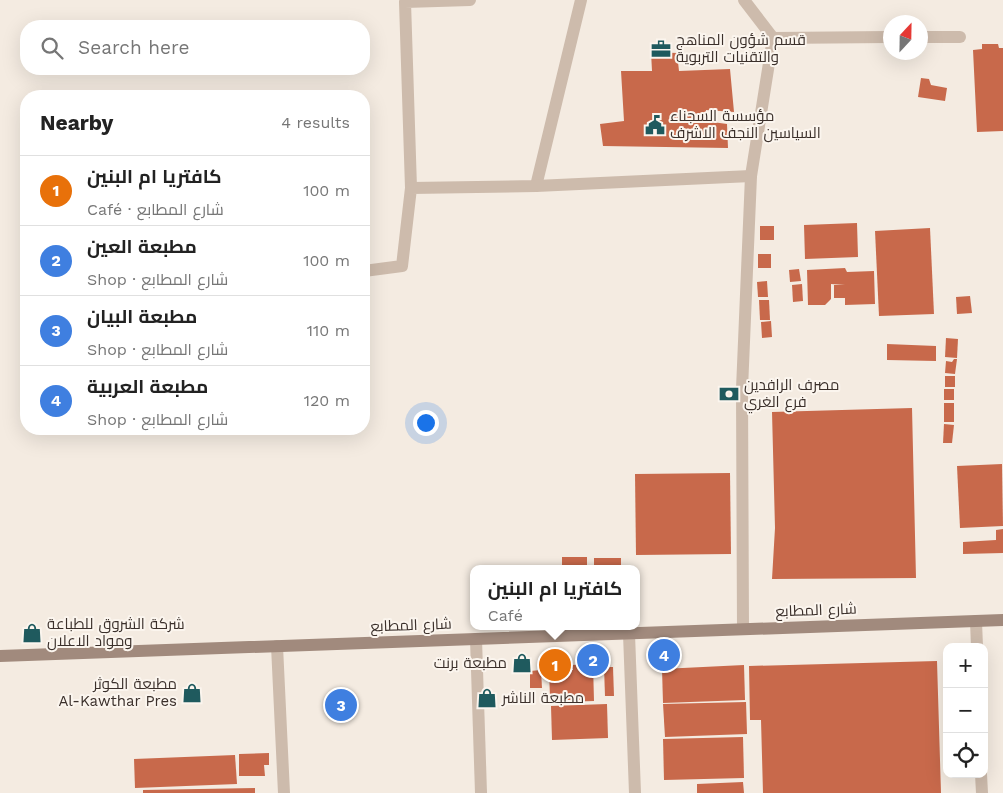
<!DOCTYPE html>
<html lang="en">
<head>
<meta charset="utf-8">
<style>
  body { margin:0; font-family:"Work Sans",Cairo,sans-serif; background:#f6f6f6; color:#222 }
  .controls { position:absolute; right:15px; bottom:15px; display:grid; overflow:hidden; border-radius:10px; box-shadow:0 5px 20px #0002 }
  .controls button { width:45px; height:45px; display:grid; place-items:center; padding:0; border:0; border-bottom:1px solid #e0e0e0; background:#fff; color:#222; font:25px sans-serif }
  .compass { position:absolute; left:883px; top:15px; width:45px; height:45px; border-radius:50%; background:#fff; box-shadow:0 5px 20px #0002; rotate:22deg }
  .you { position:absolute; left:425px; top:422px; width:18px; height:18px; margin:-12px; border:4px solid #fff; border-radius:50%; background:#1a73e8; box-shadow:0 0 0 8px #1a73e833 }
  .badge { display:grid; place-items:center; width:32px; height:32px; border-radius:50%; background:#1f5a5e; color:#fff; font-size:16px; font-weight:700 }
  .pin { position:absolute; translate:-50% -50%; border:2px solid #fff; box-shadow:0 1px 5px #0006 }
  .popup { position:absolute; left:470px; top:565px; width:170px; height:65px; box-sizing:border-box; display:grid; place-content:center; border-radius:10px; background:#fff; filter:drop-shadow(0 1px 4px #0005); font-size:16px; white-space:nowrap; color:#767676 }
  .popup b { font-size:19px; color:#222 }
  .popup::after { content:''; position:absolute; left:50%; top:100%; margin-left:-10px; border:10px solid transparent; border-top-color:#fff }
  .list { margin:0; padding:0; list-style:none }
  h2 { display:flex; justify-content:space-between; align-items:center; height:65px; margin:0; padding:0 20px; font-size:21px }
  h2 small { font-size:16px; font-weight:400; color:#767676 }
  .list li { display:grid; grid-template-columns:32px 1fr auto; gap:15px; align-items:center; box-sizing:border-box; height:70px; padding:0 20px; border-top:1px solid #e0e0e0 }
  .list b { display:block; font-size:19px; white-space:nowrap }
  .list p { margin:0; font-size:16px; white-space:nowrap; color:#767676 }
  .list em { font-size:16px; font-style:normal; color:#767676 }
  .icon { flex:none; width:28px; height:28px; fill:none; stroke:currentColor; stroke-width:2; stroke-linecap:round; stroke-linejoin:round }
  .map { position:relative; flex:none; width:1003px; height:793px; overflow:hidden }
  .search { position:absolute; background:#fff; box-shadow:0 5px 20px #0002; left:20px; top:20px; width:350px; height:55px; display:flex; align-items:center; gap:12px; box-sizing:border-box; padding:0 18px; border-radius:20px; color:#767676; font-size:19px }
  .panel { position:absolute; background:#fff; box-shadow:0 5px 20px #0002; left:20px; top:90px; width:350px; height:345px; border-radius:20px }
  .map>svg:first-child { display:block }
  .building { fill:#c8694b }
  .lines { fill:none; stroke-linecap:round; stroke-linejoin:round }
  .street { stroke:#cdbbac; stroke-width:12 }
  .secondary { stroke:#a18a7d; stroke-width:12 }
  .labels { text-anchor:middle; stroke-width:4; stroke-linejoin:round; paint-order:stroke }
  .poi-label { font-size:15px; fill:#3b302b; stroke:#fbf5ee; text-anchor:start }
  .street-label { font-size:15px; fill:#3b302b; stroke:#fbf5ee }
</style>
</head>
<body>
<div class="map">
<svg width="1003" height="793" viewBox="0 0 1003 793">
  <rect width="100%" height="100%" fill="#f4ebe1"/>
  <!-- building -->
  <g class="building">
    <path d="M982,44H998L999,48H1003V131L977,132L973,50L982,49Z"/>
    <path d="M651,52L677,53L679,71L730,69L734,112L706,110L705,121L727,124L728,148L603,146L600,124L624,121L621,71H652Z"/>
    <path d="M921,78L929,79L931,85L947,88L945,101L918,97Z"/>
    <path d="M857,223L858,257L805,259L804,225Z"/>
    <rect x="760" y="226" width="14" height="14"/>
    <path d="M930,228L934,314L879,316L875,231Z"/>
    <rect x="758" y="254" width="13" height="14"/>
    <path d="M845,268L847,272L874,271L875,304L845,305V298H834V285H845L831,284V299L825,305H808L807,270Z"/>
    <path d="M799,269L801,281L790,282L789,270Z"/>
    <path d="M767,281L768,297H758L757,282Z"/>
    <path d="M802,284L803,301L793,302L792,285Z"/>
    <path d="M970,296L972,313L957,314L956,297Z"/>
    <path d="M759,300H769L770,320H760Z"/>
    <path d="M771,321L772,337L762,338L761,322Z"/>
    <path d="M946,338L958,339L957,358L945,357Z"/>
    <path d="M887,344L936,346V361L887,360Z"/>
    <path d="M954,359H957L955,374L945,373L946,361L952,362Z"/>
    <rect x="945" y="376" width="10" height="11"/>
    <rect x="944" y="389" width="10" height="11"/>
    <rect x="944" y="403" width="10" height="19"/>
    <path d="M912,408L916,578L772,579L775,528L772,412Z"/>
    <path d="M944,424L954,425L952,443H943Z"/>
    <path d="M1002,464L1003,526L960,528L957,466Z"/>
    <path d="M730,473L731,554L636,555L635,474Z"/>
    <path d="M1003,529V553L963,554V542L996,540V530Z"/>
    <rect x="562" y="557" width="25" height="12"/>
    <rect x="594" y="558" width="27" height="11"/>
    <path d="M937,661L941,793H763L761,720H750L749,666Z"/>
    <path d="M593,664L594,701L562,702L558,697H550L549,671L573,670V669H549V666Z"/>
    <path d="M744,665L745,700L663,703L662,669Z"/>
    <path d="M604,667H613L614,696H605Z"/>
    <path d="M541,670L542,688H530V671Z"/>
    <path d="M746,702L747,734L665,737L663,704Z"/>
    <path d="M607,704L608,738L552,740L551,706Z"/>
    <path d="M743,737L744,778L664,780L663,739Z"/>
    <path d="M269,753V765H264L265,776H239V754Z"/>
    <path d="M235,755L237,784L135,788L134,759Z"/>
    <path d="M743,782L744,793H697V784Z"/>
    <path d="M255,788V793H143V790Z"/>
  </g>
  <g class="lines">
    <!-- street -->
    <g class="street">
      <path d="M920,37H960"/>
      <path d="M773,38L890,37"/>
      <path d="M536,186L581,0"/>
      <path d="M411,188L405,2L470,0"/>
      <path d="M364,271L402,266L411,188L536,186L751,176"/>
      <path d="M976,621L977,647"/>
      <path d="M743,629L742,389L751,176L773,38L744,0"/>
      <path d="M629,634L635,793"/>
      <path d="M476,639L481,793"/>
      <path d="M277,646L284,793"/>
      <path d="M981,774L982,793"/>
    </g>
    <!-- secondary -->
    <path class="secondary" d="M0,656L1003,620"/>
  </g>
  <!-- icons -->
  <defs>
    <symbol id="office-bare" viewBox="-9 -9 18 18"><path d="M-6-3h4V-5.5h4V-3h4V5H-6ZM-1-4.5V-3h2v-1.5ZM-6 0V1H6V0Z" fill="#1f5a5e" stroke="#fbf5ee" stroke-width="2.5" paint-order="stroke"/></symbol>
    <symbol id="civic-bare" viewBox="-9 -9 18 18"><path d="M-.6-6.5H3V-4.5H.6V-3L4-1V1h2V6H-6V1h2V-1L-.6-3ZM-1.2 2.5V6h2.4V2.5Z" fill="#1f5a5e" stroke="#fbf5ee" stroke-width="2.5" paint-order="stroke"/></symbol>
    <symbol id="bank-bare" viewBox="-9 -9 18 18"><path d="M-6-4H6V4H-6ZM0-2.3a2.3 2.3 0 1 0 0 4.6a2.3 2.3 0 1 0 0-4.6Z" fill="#1f5a5e" stroke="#fbf5ee" stroke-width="2.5" paint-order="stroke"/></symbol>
    <symbol id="shop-bare" viewBox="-9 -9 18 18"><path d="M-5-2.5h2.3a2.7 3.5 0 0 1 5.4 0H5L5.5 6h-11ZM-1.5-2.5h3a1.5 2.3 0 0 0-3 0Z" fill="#1f5a5e" stroke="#fbf5ee" stroke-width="2.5" paint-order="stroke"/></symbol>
  </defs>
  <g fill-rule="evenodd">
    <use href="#office-bare" x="647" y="35" width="28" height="28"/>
    <use href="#civic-bare" x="641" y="111" width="28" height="28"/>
    <use href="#bank-bare" x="715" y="380" width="28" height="28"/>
    <use href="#shop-bare" x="18" y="619" width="28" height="28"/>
    <use href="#shop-bare" x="508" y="649" width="28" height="28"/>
    <use href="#shop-bare" x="178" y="679" width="28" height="28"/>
    <use href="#shop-bare" x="473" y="684" width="28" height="28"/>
  </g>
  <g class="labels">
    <!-- poi labels -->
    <g class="poi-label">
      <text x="676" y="45">قسم شؤون المناهج<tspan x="676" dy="17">والتقنيات التربوية</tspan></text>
      <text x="670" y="121">مؤسسة السجناء<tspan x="670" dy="17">السياسين النجف الاشرف</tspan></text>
      <text x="744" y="390">مصرف الرافدين<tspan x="744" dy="17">فرع الغري</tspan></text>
      <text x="47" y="629">شركة الشروق للطباعة<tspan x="47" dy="17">ومواد الاعلان</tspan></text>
      <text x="507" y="668" text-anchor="end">مطبعة برنت</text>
      <text x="177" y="689" text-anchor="end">مطبعة الكوثر<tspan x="177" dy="17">Al-Kawthar Pres</tspan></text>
      <text x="502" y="703">مطبعة الناشر</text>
    </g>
    <!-- street labels -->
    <g class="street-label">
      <text transform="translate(816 610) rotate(-2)" y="5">شارع المطابع</text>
      <text transform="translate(411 625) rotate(-2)" y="5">شارع المطابع</text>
    </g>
  </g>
</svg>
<div class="controls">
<button>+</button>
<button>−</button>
<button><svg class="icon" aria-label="locate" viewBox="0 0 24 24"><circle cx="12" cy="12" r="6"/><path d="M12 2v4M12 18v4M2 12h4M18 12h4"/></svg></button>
</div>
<svg class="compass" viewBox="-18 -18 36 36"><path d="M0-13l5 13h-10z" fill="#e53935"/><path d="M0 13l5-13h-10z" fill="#767676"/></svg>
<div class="you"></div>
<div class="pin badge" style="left:555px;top:665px;background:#e8710a">1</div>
<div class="popup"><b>كافتريا ام البنين</b>Café</div>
<div class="pin badge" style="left:593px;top:660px;background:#3f7fe0">2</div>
<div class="pin badge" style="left:341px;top:705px;background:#3f7fe0">3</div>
<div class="pin badge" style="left:664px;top:655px;background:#3f7fe0">4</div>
<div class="search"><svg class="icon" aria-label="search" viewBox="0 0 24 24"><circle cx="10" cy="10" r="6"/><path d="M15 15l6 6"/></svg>Search here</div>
<section class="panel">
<h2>Nearby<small>4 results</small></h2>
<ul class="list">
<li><span class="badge" style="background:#e8710a">1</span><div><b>كافتريا ام البنين</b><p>Café · شارع المطابع</p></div><em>100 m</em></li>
<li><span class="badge" style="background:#3f7fe0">2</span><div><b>مطبعة العين</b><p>Shop · شارع المطابع</p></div><em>100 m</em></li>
<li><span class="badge" style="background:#3f7fe0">3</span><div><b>مطبعة البيان</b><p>Shop · شارع المطابع</p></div><em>110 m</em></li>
<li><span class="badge" style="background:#3f7fe0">4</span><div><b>مطبعة العربية</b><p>Shop · شارع المطابع</p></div><em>120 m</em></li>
</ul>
</section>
</div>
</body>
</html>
